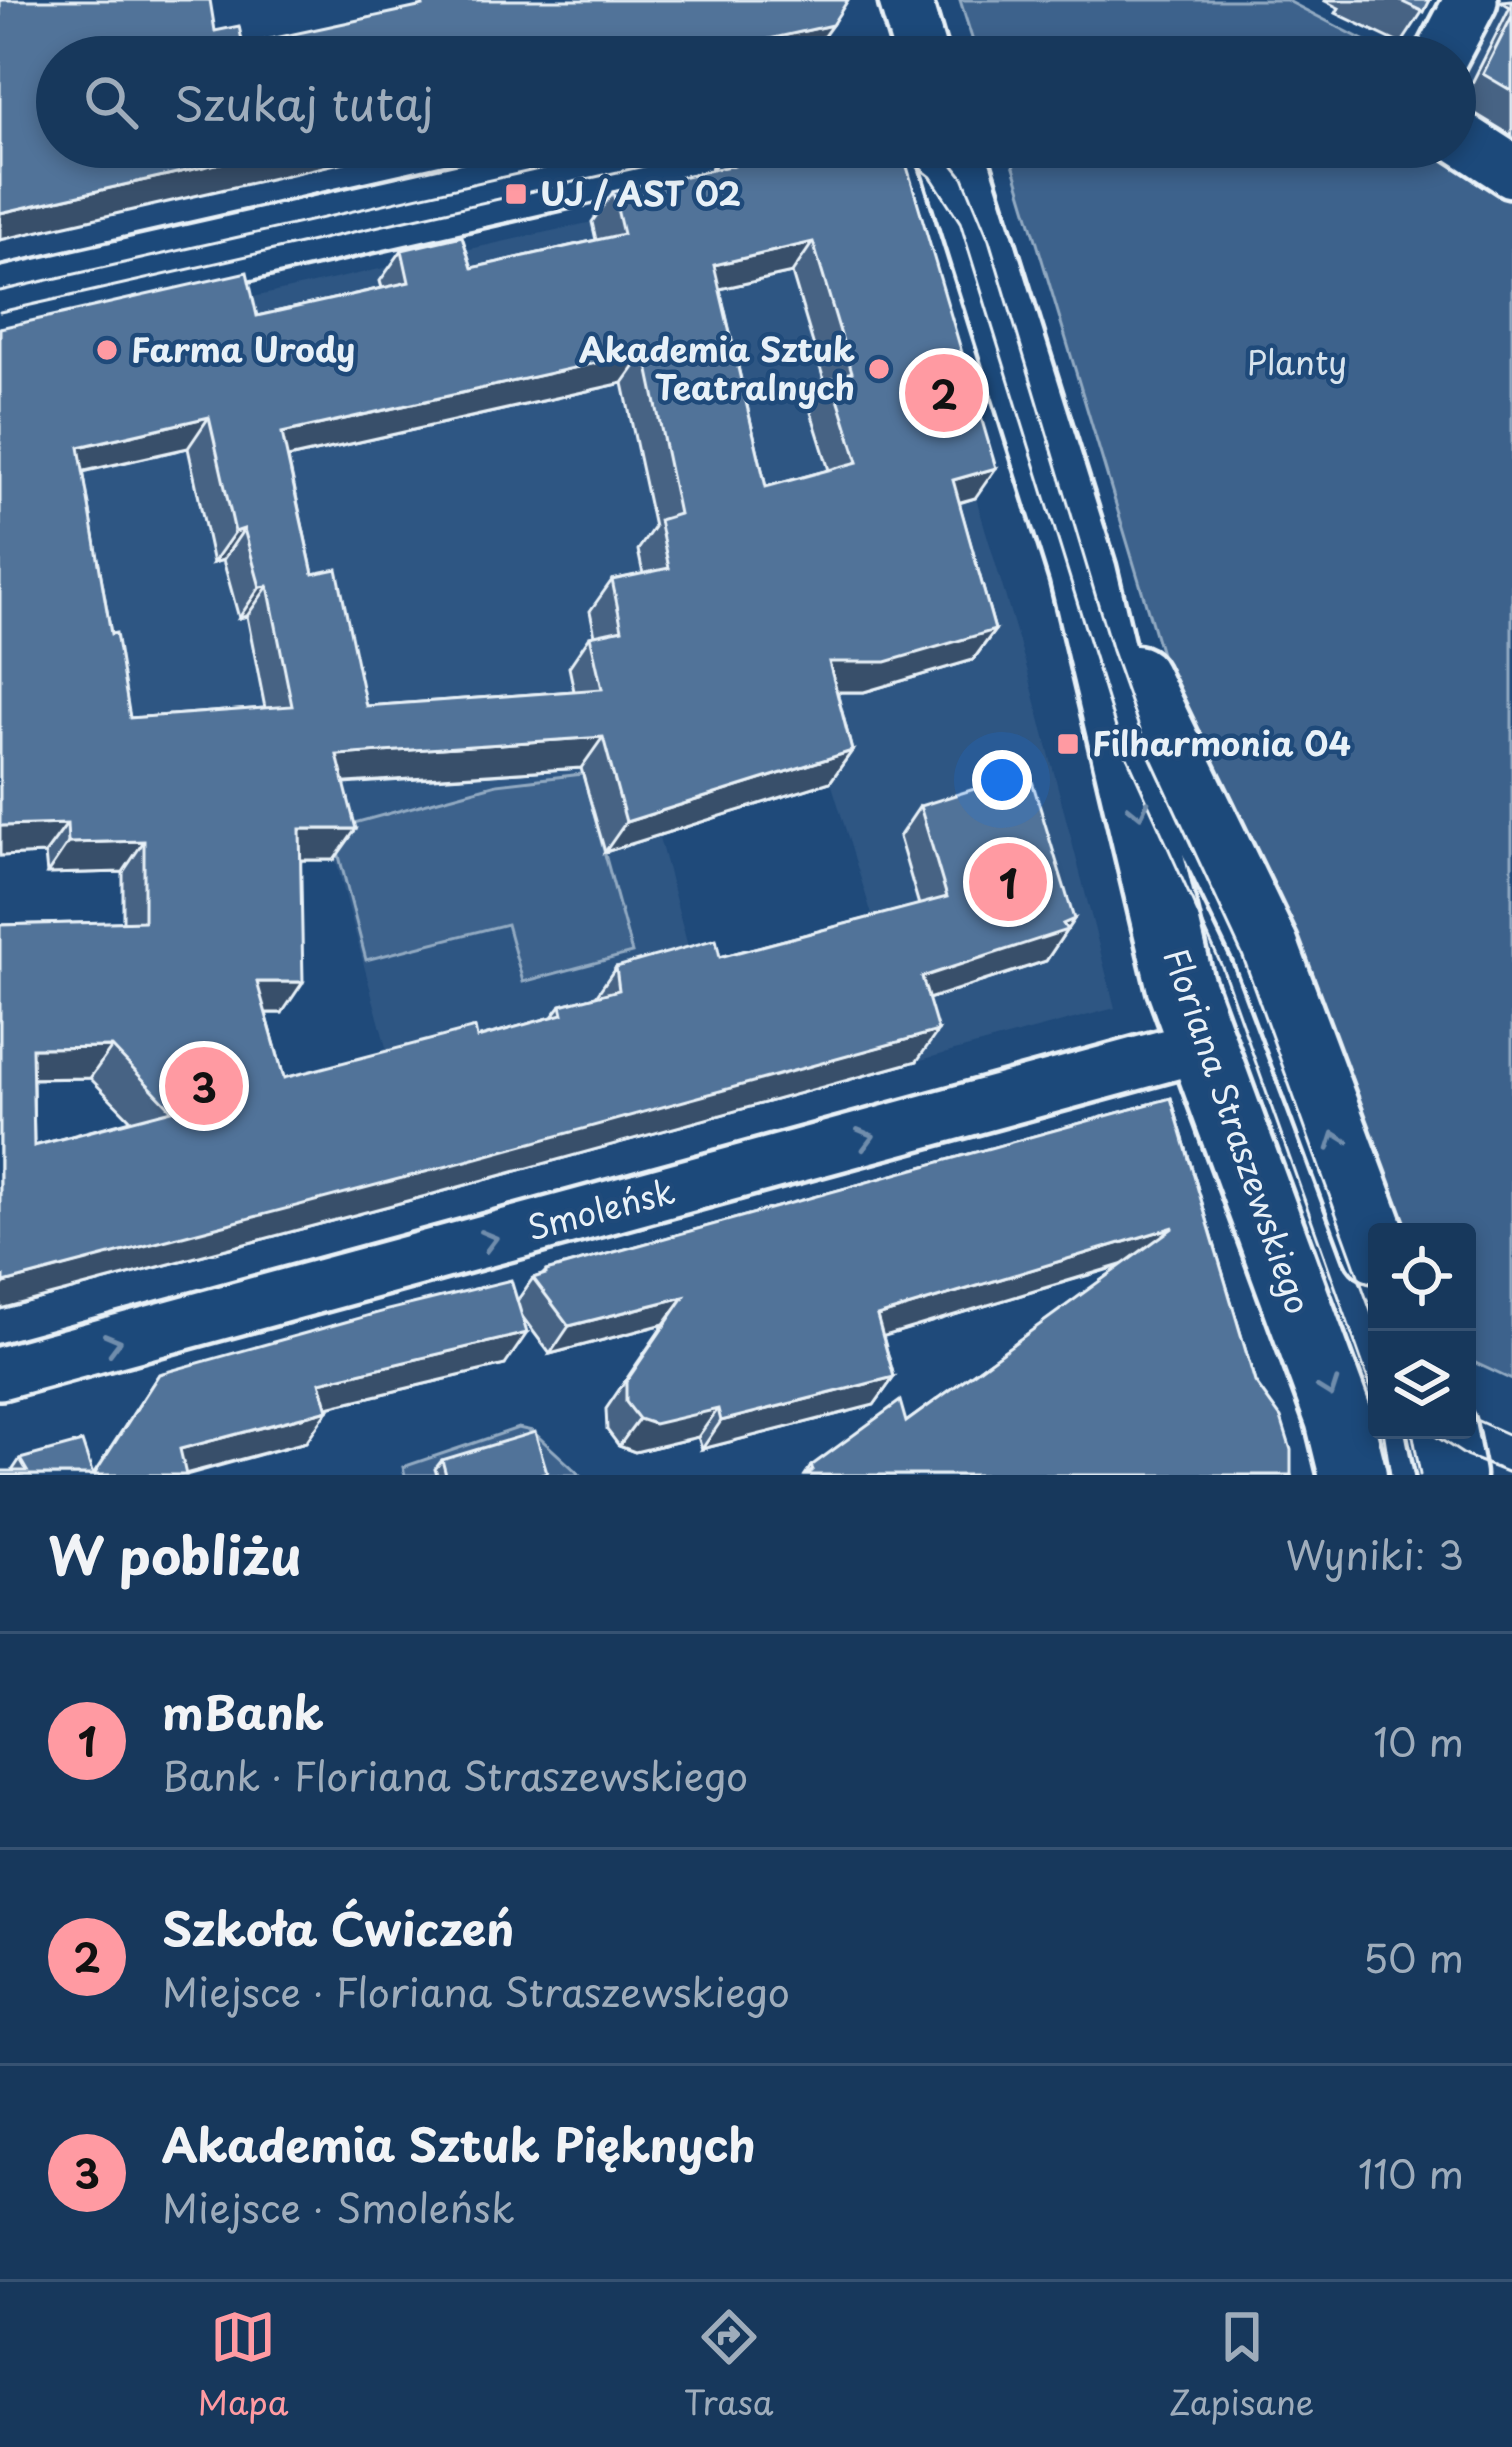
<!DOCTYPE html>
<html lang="pl">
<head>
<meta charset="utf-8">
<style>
  body { margin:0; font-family:"Playpen Sans",sans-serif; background:#203f62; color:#f1f3f6 }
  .controls { position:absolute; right:36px; bottom:36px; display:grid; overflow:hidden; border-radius:12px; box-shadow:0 6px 18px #0003 }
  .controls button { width:108px; height:108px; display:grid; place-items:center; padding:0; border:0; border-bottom:3px solid #365272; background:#17385c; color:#f1f3f6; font:60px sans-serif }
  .you { position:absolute; left:1002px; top:780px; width:42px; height:42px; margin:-30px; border:9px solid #fff; border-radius:50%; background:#1a73e8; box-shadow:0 0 0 18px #1a73e833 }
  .badge { display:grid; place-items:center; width:78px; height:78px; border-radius:50%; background:#ff9aa2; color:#111; font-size:39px; font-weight:700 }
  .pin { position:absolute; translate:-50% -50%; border:6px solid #fff; box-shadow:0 3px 12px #0006 }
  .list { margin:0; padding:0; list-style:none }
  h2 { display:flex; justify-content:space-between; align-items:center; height:156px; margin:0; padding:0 48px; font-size:51px }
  h2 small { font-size:39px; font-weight:400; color:#9eacbb }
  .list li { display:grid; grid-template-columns:78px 1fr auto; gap:36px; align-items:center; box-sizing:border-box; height:216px; padding:0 48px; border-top:3px solid #365272 }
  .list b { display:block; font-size:45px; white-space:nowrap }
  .list p { margin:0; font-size:39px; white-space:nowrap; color:#9eacbb }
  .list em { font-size:39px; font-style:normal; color:#9eacbb }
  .icon { flex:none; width:66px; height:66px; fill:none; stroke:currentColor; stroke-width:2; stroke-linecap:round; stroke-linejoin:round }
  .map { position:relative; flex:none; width:1512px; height:1475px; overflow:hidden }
  .search { position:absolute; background:#17385c; box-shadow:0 6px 18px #0003; left:36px; right:36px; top:36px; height:132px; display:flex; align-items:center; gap:30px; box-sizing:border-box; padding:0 42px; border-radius:66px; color:#9eacbb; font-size:45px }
  .sheet { height:804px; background:#17385c }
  nav { display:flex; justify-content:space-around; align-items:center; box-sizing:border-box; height:168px; border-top:3px solid #365272; background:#17385c; font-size:33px; color:#9eacbb }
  nav a { display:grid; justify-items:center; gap:6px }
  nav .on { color:#ff9aa2 }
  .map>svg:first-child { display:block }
  .built { fill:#2e5683 }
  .green { fill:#3c628c; stroke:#92aac2; stroke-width:3 }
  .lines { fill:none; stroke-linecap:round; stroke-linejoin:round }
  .street-casing { stroke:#e8f1f8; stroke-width:60 }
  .secondary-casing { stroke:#e8f1f8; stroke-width:75 }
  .street { stroke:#1f4a7a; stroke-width:51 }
  .secondary { stroke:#1f4a7a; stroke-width:66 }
  .tram { stroke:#e8f1f8; stroke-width:3 }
  .wall { fill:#466384; stroke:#e8f1f8; stroke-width:3; fill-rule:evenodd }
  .shaded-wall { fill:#39506b; stroke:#e8f1f8; stroke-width:3 }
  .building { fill:#517399; stroke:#e8f1f8; stroke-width:3; fill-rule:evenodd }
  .oneway { stroke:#6f8dac }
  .poi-dot { fill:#ff9aa2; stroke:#1f4a7a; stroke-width:4.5 }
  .labels { text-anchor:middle; stroke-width:9; stroke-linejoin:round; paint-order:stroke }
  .poi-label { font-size:33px; font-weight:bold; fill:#e8f1f8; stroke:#1f4a7a; text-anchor:start }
  .park-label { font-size:33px; fill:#d7e3ed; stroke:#1f4a7a }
  .street-label { font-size:33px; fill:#e8f1f8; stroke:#1f4a7a }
</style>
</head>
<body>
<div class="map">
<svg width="1512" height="1475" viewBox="0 0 1512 1475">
  <rect width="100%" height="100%" fill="#1f4a7a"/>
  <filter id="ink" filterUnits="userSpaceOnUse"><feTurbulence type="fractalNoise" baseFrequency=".00833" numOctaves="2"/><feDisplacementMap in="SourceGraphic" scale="24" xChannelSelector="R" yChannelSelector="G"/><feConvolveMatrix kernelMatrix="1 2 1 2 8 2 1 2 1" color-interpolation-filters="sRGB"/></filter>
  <g filter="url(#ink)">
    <!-- built -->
    <g class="built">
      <path d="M1497,0H1512V157L1455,120V80Z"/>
      <path d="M850,165L882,184L1028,672L1115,1008L917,1061L815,730L641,769L732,1113L426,1196L315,783L51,800L0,353Z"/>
    </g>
    <!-- green -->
    <g class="green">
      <path d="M960,0H1286L1396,57H981L976,51Z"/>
      <path d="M1008,147H1442L1512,195V1380L1467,1359V1232H1384L1184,730Z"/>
      <path d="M583,774L632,953L523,982L507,924L366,960L332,829L497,784Z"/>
      <path d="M518,1428L532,1431L580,1475H405L403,1467Z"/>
    </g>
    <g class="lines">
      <defs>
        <g id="street">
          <path d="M905,0L922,57"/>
          <path d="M1441,57L1471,0"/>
          <path d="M1455,134L1512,171"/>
          <path d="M0,1373L1201,1046"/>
        </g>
        <g id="secondary">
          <path d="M950,147L1083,573L1180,984L1339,1418L1353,1475"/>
          <path d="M0,302L684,147"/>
          <path d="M1135,679L1265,948L1377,1249"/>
          <path d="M1442,1430L1451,1475"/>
        </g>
      </defs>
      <!-- street casing -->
      <use href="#street" class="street-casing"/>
      <!-- secondary casing -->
      <use href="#secondary" class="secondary-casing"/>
      <!-- street -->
      <use href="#street" class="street"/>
      <!-- secondary -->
      <use href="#secondary" class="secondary"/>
      <!-- tram -->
      <g class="tram">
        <path d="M893,147L931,177L960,222L1120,741L1222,967L1377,1405"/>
        <path d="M939,147L963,177L989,240L1112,651L1147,750L1243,957L1377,1328"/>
        <path d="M0,291L636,147"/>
        <path d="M0,312L728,147"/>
        <path d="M1467,1416L1512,1436"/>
        <path d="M1383,1430L1390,1475"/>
        <path d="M1412,1430L1420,1475"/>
        <path d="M1426,1430L1466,1456L1512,1474"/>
      </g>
    </g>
    <!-- wall -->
    <g class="wall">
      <path d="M1323,0H1430L1401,44L1336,13L1339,8Z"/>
      <path d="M1512,0V136L1461,105L1510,7L1501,1Z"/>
      <path d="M815,147L975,498L959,503L995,630L973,660L864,692H837L852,751L830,782L605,852L581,768L344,784L334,860H301L282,1013H266L284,1078L477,1038L552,1017L561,1005L596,996L616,967L720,957L919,905L899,837L920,806L1074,919L1046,961L928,999L917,1061L426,1196L0,1309V925L123,922V872L47,874L45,854L0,856V328L257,316L382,288L380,281L402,250L472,268L596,240L592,222L613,192ZM792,273L826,387L810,409L829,470L766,487L720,289ZM623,383L654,527L638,550L643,574L612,580L590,611L595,635L590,636L569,667L574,691L366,706L313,574L288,458ZM188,448L213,563L223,560L239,618L247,616L265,708L130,718L111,634L83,472ZM90,1078L131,1120L34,1146L33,1079Z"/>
      <path d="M1171,1098L1255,1382L1291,1475H805L811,1466L906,1422L1123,1265L883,1336L894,1377L874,1405L702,1449L698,1437L635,1452L619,1446L607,1430L606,1409L664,1324L550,1354L521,1315L505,1365L328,1407L306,1442L186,1475H0L12,1471L20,1459L93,1475L159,1374L517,1301L533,1278L542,1275L546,1271Z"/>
      <path d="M442,1460L547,1472L545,1475H437L435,1469Z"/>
    </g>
    <!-- shaded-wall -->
    <g class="shaded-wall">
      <path d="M832,25L809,57H689Z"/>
      <path d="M291,147H411L0,240V213Z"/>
      <path d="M813,242L792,273L693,295L714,265Z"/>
      <path d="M645,352L623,383L261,464L282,433Z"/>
      <path d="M209,417L188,448L58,477L79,447Z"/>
      <path d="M996,468L975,498L932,510L953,480Z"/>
      <path d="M244,529L223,560L213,563L235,532Z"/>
      <path d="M268,586L247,616L239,618L260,587Z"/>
      <path d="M995,630L973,660L864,692H808L829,662Z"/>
      <path d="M603,737L581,768L316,785L337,755Z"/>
      <path d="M852,751L830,782L605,852L626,822Z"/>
      <path d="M67,824L45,854L0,856V826Z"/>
      <path d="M300,829H356L334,860H279Z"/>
      <path d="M144,841L123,872L47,874L68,843Z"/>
      <path d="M1074,919L1046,961L900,1008L922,977Z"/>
      <path d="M257,982H303L282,1013H236Z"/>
      <path d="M938,1031L917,1061L426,1196L0,1309V1289L4,1283Z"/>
      <path d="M112,1047L90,1078L11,1079L32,1048Z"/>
      <path d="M1174,1227L1154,1255L858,1344L877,1316Z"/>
      <path d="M684,1297L664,1324L550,1354L569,1326Z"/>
      <path d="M527,1333L505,1365L298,1414L320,1382Z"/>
      <path d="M894,1377L874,1405L702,1449L721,1421Z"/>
      <path d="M718,1409L698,1437L635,1452L619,1446L639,1419Z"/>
      <path d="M328,1410L306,1442L181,1475L180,1449Z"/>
    </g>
    <!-- building -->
    <g class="building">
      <path d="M0,0H210L215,31L239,26L243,45L423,6L422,0H848L832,25L689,57H57V147H291L0,213Z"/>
      <path d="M1398,0H1430L1424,12Z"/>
      <path d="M1512,16V91L1483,74Z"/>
      <path d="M815,147H893L903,153L996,468L953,480L995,630L886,662H829L852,751L626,822L603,737L337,755L356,829H300L303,982H257L284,1078L475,1028L477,1038L563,1014L561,1005L619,990L616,967L716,939L720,957L947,897L920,806L1000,781H1032L1074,919L1063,924L1067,930L922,977L938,1031L448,1166L4,1283V1277L0,1278V925L144,921V841L68,843L67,824L0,826V328L247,272L257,316L409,282L402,250L462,236L472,268L623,234L613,192ZM813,242L852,372L832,379L858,462L766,487L714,265ZM645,352L679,514L659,520L669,568L612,580L622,629L590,636L602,689L366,706L337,569L313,574L282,433ZM209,417L235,532L244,529L260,587L268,586L292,706L130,718L116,633L111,634L79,447ZM112,1047L172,1110L34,1146L32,1048Z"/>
      <path d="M1171,1098L1255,1382L1281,1418L1291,1450V1475H807L813,1470L811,1466L900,1401L906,1422L1174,1227L877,1316L894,1377L721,1421L718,1409L654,1424L639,1419L626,1402V1382L684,1297L569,1326L533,1278L546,1274V1271Z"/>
      <path d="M511,1280L527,1333L320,1382L328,1410L180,1449L186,1475H94L159,1374L388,1310Z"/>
      <path d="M535,1432L547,1472L538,1475H446L442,1460Z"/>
      <path d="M82,1442L93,1475H0V1471H27L20,1459Z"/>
    </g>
    <!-- one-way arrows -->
    <defs><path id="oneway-chevron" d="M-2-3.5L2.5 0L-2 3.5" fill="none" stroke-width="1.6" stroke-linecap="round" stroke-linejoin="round" transform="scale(3)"/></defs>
    <g class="oneway">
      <use href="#oneway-chevron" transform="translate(1139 810) rotate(77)"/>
      <use href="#oneway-chevron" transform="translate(866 1138) rotate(-15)"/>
      <use href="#oneway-chevron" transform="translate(1336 1140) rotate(-110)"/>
      <use href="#oneway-chevron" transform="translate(489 1240) rotate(-15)"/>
      <use href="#oneway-chevron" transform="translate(113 1343) rotate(-15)"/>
      <use href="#oneway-chevron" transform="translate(1329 1389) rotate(70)"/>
    </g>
  </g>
  <!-- markers -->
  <g class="poi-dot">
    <rect x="504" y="182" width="24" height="24" rx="6"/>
    <circle cx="107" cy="350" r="12"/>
    <circle cx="879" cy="369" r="12"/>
    <rect x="1056" y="732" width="24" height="24" rx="6"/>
  </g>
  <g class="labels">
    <!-- poi labels -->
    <g class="poi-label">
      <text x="540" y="206">UJ / AST 02</text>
      <text x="131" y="362">Farma Urody</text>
      <text x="855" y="362" text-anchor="end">Akademia Sztuk<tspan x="855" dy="38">Teatralnych</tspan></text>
      <text x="1092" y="756">Filharmonia 04</text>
    </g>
    <!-- park labels -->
    <g class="park-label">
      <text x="1297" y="375">Planty</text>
    </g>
    <!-- street labels -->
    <g class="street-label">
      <text transform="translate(1237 1131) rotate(71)" y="12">Floriana Straszewskiego</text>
      <text transform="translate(601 1210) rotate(-15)" y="12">Smoleńsk</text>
    </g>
  </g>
</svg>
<div class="controls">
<button><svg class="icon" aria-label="locate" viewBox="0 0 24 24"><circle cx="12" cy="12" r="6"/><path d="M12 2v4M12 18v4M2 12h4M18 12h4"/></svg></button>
<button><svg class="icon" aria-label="layers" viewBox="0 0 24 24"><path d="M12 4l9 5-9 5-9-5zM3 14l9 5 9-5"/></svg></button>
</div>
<div class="you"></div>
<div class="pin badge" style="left:1008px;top:882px">1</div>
<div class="pin badge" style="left:944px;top:393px">2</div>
<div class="pin badge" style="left:204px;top:1086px">3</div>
<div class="search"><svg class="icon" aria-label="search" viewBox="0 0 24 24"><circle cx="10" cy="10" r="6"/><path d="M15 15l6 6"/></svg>Szukaj tutaj</div>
</div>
<section class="sheet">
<h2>W pobliżu<small>Wyniki: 3</small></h2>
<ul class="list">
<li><span class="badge">1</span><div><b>mBank</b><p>Bank · Floriana Straszewskiego</p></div><em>10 m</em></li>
<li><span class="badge">2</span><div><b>Szkoła Ćwiczeń</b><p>Miejsce · Floriana Straszewskiego</p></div><em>50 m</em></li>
<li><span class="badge">3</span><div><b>Akademia Sztuk Pięknych</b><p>Miejsce · Smoleńsk</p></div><em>110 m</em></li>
</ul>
</section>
<nav>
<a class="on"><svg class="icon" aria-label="map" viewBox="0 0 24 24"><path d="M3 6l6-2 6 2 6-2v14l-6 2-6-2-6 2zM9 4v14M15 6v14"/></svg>Mapa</a>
<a><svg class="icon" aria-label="directions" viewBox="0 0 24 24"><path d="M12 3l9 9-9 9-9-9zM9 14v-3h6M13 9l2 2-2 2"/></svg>Trasa</a>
<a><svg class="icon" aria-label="saved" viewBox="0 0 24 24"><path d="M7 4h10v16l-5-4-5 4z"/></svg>Zapisane</a>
</nav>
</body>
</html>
